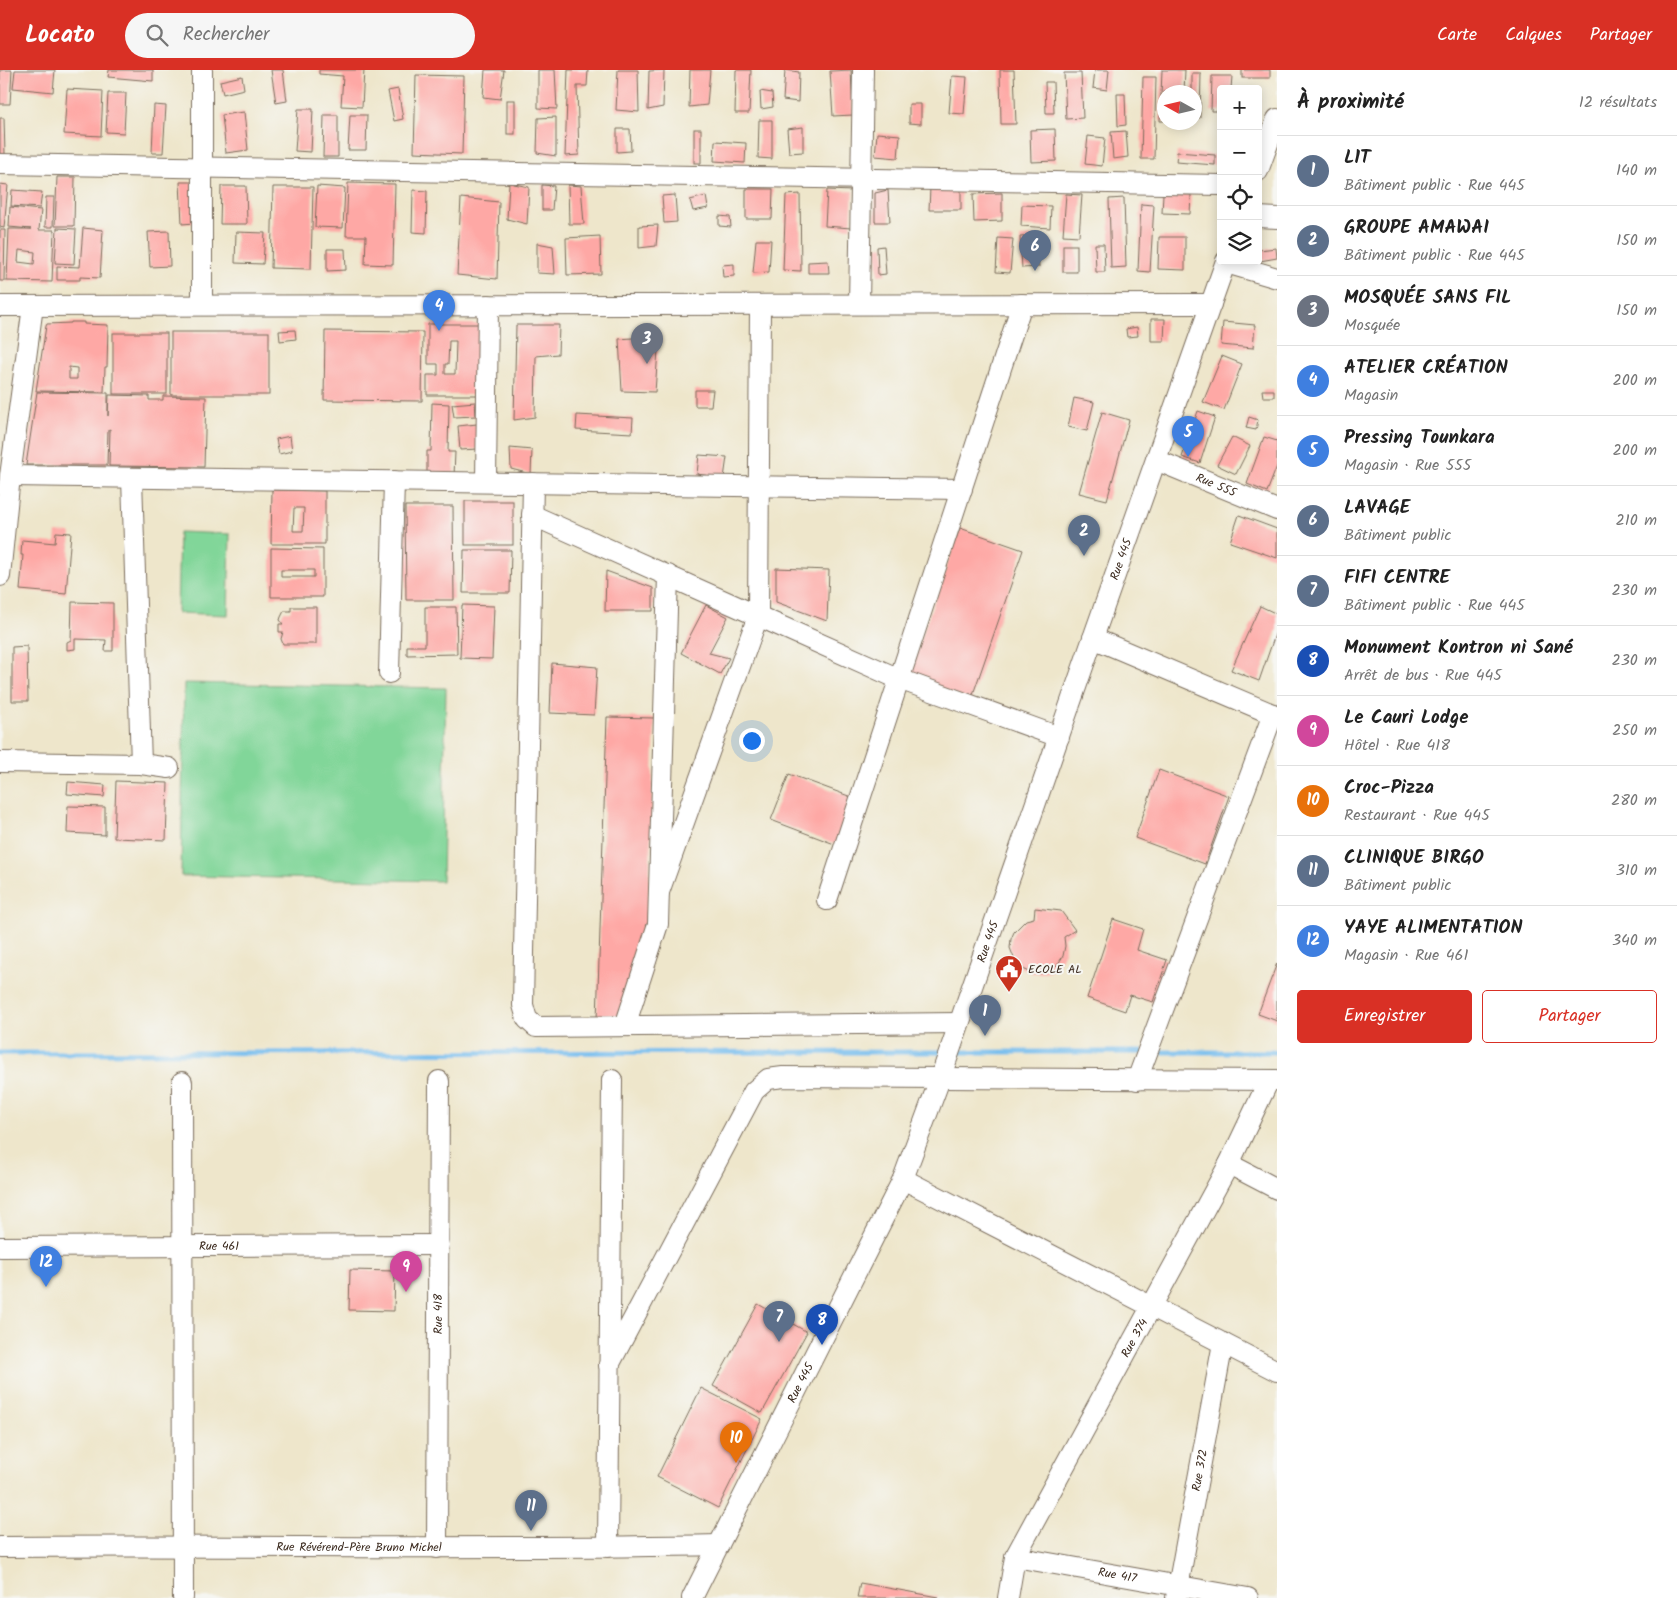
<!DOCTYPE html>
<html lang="fr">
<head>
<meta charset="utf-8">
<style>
  body { margin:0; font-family:Kalam,sans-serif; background:#f6f6f6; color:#222 }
  .controls { position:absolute; right:15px; top:15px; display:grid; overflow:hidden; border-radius:5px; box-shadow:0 2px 12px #0003 }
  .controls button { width:45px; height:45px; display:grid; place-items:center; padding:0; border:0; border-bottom:1px solid #e0e0e0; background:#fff; color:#222; font:25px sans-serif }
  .compass { position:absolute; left:1157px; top:15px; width:45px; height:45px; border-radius:50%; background:#fff; box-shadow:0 2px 12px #0003; rotate:278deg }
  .you { position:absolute; left:751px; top:670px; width:18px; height:18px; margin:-12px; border:4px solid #fff; border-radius:50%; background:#1a73e8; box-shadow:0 0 0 8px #1a73e833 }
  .badge { display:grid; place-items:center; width:32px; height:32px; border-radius:50%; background:#d93025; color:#fff; font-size:16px; font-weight:700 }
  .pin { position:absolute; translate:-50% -41px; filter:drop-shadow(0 1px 2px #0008) }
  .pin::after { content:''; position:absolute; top:26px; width:18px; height:15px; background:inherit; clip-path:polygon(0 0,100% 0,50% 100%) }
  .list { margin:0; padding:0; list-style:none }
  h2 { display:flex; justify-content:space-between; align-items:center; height:65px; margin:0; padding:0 20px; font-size:21px }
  h2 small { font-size:16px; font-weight:400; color:#767676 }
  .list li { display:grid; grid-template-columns:32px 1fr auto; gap:15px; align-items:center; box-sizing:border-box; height:70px; padding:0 20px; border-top:1px solid #e0e0e0 }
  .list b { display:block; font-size:19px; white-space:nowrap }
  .list p { margin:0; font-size:16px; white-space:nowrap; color:#767676 }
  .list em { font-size:16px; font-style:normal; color:#767676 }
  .actions { display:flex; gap:10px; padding:15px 20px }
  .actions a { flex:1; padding:11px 0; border:1px solid #d93025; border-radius:5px; text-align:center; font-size:18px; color:#d93025 }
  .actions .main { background:#d93025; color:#fff }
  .icon { flex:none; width:28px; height:28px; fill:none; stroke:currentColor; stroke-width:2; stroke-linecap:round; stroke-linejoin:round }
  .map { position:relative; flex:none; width:1277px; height:1528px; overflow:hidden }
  header { display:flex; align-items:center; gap:30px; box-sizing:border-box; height:70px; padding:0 25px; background:#d93025; color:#fff }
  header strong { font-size:24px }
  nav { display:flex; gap:28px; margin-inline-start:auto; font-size:18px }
  .search { width:350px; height:45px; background:#f6f6f6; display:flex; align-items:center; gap:12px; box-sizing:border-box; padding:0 18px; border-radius:28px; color:#767676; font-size:19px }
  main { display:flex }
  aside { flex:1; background:#fff }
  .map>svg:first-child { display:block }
  .green { fill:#81d699; stroke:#5e805c }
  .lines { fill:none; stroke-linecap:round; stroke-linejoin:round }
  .stream { stroke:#76bdee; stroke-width:5 }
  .building { fill:#fea8a5; fill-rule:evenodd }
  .minor-casing { stroke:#7a6c5b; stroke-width:22 }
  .minor { stroke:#fff; stroke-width:20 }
  .labels { text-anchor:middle; stroke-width:4; stroke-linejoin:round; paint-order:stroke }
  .street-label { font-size:12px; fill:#3b2a1e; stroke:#f6f6f2 }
  .poi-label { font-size:12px; fill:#3b2a1e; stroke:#f6f6f2; text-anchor:start }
</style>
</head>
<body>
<header>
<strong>Locato</strong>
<div class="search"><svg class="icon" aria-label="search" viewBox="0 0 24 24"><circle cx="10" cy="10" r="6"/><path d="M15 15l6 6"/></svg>Rechercher</div>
<nav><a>Carte</a><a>Calques</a><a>Partager</a></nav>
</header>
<main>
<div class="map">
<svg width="1277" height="1528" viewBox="0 0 1277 1528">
  <rect width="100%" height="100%" fill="#f6f6f2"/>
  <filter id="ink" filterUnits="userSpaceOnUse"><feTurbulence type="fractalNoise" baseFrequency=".02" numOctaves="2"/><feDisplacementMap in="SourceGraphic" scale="10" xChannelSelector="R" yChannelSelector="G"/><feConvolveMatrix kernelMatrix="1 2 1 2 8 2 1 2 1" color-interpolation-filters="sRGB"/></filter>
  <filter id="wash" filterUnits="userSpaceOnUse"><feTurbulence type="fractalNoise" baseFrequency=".0096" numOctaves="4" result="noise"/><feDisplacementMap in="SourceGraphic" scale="20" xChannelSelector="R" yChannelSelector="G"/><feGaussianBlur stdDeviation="1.12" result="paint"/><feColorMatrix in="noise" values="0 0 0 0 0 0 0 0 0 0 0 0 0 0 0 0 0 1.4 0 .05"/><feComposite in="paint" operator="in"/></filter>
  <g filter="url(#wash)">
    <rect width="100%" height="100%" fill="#eee6cb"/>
    <!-- green -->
    <g class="green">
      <path d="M179,462L230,464L228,545L177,543Z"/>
      <path d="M184,613L446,618L442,811L181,806Z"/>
    </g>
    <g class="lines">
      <!-- stream -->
      <g class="stream">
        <path d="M953,982H1142"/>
        <path d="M1153,982H1277"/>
        <path d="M0,983L944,982"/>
      </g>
    </g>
    <g id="blocks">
      <!-- building -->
      <g class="building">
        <path d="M0,0H12L10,34H0Z"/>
        <path d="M15,0H55L53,22L13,18Z"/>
        <path d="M109,0H153V11L108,7Z"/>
        <path d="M271,0H283L287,31L276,33Z"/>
        <path d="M319,0H364L362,37L341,36L343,6L319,4Z"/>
        <path d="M485,0H504L500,29L483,27Z"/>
        <path d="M538,0H555L557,39L538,38Z"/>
        <path d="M568,0H588L587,16H577L579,85L565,86Z"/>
        <path d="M618,0H638L639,42L616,40Z"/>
        <path d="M664,0L663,37L648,40L649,1Z"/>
        <path d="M690,0H710L707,35L689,37Z"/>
        <path d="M736,0H751L749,43H735Z"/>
        <path d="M785,0L799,2L798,32L783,30Z"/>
        <path d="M851,0L853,45L833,46L830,1Z"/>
        <path d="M1000,0H1014L1016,54H1001Z"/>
        <path d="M1095,0H1109L1107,20L1093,18Z"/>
        <path d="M1162,0H1185L1184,22H1164V51H1160Z"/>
        <rect x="1242" y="0" width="28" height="8"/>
        <path d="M1064,3H1081L1083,48L1066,49Z"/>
        <path d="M1192,3H1201L1200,48H1194V22H1192Z"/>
        <path d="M416,5L464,6L462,84L414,82Z"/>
        <path d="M242,6L244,19L223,24L220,11Z"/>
        <path d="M952,6L967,7L964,44L949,43Z"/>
        <path d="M1212,6H1232L1231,19H1221V41H1211Z"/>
        <path d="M1143,7H1156L1154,89H1141Z"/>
        <path d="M1045,12H1053L1054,43H1046Z"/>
        <path d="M67,19L103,21L101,66L64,64Z"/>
        <path d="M398,19L403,49L394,51L388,21Z"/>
        <path d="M760,21L772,23L773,37L761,39Z"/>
        <path d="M108,23H126L124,63L106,62Z"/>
        <path d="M1117,24H1125L1126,55L1118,56Z"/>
        <rect x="507" y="30" width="8" height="34"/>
        <path d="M909,34H921V54L909,53Z"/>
        <path d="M154,35L166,36L163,83H152Z"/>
        <path d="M298,39H313L311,82L295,81Z"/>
        <path d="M244,42L248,80L226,83L222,45Z"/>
        <path d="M324,45H338V87H323Z"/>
        <path d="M350,45H367L366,80H348Z"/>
        <path d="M556,47V86L537,83L538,48Z"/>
        <path d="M0,48H4L5,84H0Z"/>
        <path d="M759,50H772V89L758,88Z"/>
        <path d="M803,57V82L789,83L787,59Z"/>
        <path d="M617,59H630L631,81L617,82Z"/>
        <rect x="694" y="59" width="7" height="34"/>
        <path d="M1055,59L1056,91L1031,92L1030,60Z"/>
        <path d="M1126,61L1128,87L1113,89L1111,62Z"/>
        <path d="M877,63L900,65L898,88L875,86Z"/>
        <path d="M1088,66L1105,68L1102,96L1085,94Z"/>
        <path d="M715,71L746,73L745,93L714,91Z"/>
        <path d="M1177,82L1215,85V95L1176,92Z"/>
        <path d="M57,107H75L74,156H55Z"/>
        <path d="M180,112H193L195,153L182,154Z"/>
        <path d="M348,113L395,114L393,195L365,194L366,166H346Z"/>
        <path d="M509,113L529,117L527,154L507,149Z"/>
        <path d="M0,114L8,115L4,158L0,157Z"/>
        <path d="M542,115L554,116L552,140H542Z"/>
        <path d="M568,115L581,116L584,154H569Z"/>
        <path d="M221,116H246L247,154H220Z"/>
        <path d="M317,116L345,118L343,158L315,157Z"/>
        <path d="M273,117H313L311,199L271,198Z"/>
        <path d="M930,118L961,119V140H929Z"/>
        <path d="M746,119H773L772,149H746Z"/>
        <path d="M12,120L42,122L40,138L11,136Z"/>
        <path d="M413,120L427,121L426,163L412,162Z"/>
        <path d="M827,120L853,121L851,158L825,156Z"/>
        <path d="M888,120L890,152H875V123Z"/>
        <path d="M1002,123V151L974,152L973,124Z"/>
        <path d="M800,124L801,201L783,200L786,125Z"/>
        <path d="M1066,124L1082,125L1079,166L1063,165Z"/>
        <path d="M1163,124L1191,125L1190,144L1162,143Z"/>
        <path d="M675,125L677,152L664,153L662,126Z"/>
        <path d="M706,126L708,138L693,141L690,130Z"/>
        <path d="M46,127H54L53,157H45Z"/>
        <path d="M461,128L499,132L497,209L457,205Z"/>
        <path d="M1124,128L1126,197L1111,198L1109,129Z"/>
        <path d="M1141,134L1154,135L1150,202L1138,201Z"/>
        <path d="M1022,135L1051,136L1050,158L1021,156Z"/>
        <path d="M10,137L41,140L39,160H54L52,212L7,211L9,159H31L9,157ZM19,180L35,182L34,194L18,192Z"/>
        <path d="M719,146L730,147L731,157L719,156Z"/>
        <path d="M658,155L656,176L639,178V156Z"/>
        <path d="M57,158L76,159L74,194L55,193Z"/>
        <path d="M83,158L103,160L100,208L80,207V210H57V196L80,197Z"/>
        <path d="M0,160H5L4,211H0Z"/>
        <path d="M169,161L170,196L150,197L148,162Z"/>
        <path d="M236,162L265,163L263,194L235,193Z"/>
        <path d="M600,166L601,204L567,205L566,168Z"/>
        <path d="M1037,166L1039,197L1022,198L1020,167Z"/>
        <path d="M1159,167H1185V200L1158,199Z"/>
        <path d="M998,168L1013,169L1010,203L996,202Z"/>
        <path d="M756,170H771L769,202L753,203Z"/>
        <path d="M537,173L553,176L555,204L537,203Z"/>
        <path d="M1095,174H1104L1105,202H1096Z"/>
        <rect x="1063" y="175" width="14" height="27"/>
        <path d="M884,176L886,204L878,205L877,177Z"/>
        <path d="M1276,178L1277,188L1260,191L1259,180Z"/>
        <path d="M327,179H345L346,200L327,201Z"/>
        <path d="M828,191L829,203H808V192Z"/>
        <path d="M734,194V206L723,207L722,195Z"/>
        <path d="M1151,249H1165L1164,271H1151Z"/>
        <path d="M71,252H84V254L108,255L107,297H105L104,322L36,321L46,256L47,254L71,253ZM69,297L77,298V309H69Z"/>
        <path d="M1223,252L1255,255L1253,278L1221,275Z"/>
        <path d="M428,254H480V325H427V305H438V294H428ZM449,271H456L455,304H445V294H448Z"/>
        <path d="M516,255H559L558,284L536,286L535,347L514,350Z"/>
        <path d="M1137,257L1138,266L1127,267L1126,259Z"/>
        <path d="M295,260L296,269L280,271L279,261Z"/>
        <path d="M325,261L423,262L422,331L324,330Z"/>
        <rect x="171" y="262" width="98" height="63"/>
        <rect x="113" y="263" width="54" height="61"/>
        <path d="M659,266L655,322L622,321L619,269Z"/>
        <path d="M1222,286L1242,294L1224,340L1203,332Z"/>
        <path d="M695,320H713L711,336H695Z"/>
        <path d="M1262,320H1274V327H1263Z"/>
        <path d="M37,322L108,323V346L109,325L149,326V330H163V326L206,327L204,397L109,396L110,359L108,360L107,395H26Z"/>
        <path d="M1074,328L1094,332L1087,361L1068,357Z"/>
        <path d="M475,332L476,346L454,347L452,334Z"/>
        <path d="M432,333L449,334L448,382H455L454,406L427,405V381H431Z"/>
        <path d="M1198,341L1215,347L1200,393L1182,387Z"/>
        <path d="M1102,342L1129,350L1107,430L1079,423Z"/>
        <path d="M577,345L633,348L632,363L576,360Z"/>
        <path d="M1249,347L1258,350L1256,360L1246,358Z"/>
        <path d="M477,354L478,379L460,380L458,356Z"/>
        <path d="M290,366L292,381L279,384L276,369Z"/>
        <path d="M1232,367L1250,376L1236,404L1217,395Z"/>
        <path d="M1264,367L1277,371V396L1267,422L1247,414Z"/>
        <path d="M510,378L532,380L531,404L511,399Z"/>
        <path d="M699,385L727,387L724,408L697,404Z"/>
        <path d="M272,420L325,421V474H271ZM294,438H304L303,461H293Z"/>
        <rect x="465" y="431" width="48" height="44"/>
        <path d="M405,436H453L454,530H406Z"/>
        <path d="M1239,445L1277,459V488L1230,472Z"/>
        <path d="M960,458L1023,480L971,630L907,608Z"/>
        <path d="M56,462L71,463L66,524L20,520L23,485H21L22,470L55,473Z"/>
        <path d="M271,478L323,479V527H271ZM281,500H314V507H281Z"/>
        <path d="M464,480H511L510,523H463Z"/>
        <path d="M776,498L829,500L827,551L776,532Z"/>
        <path d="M606,501L653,518V541H605Z"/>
        <path d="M72,532L113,533V581H105L106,570L75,569V579L67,580V572L71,570Z"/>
        <path d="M462,535L494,536L492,589L460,588Z"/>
        <path d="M706,535L728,547L709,583L729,588L720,604L681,583Z"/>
        <path d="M1260,536L1277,544V559L1259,611L1231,600Z"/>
        <path d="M291,537H316V574H283L281,569L283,562H279V554H283L280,550L281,547L284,541H291Z"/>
        <path d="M425,537H456L457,584L407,585V576H425Z"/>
        <path d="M27,576L28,631H12V577Z"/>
        <path d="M552,593L597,597L594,645L550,643Z"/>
        <path d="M607,647L655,648L648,856L618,951L597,950Z"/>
        <path d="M1159,700L1229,726L1205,794L1135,768Z"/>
        <path d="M789,704L854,728L837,775L771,750Z"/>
        <path d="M116,711L168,713L166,770L114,768Z"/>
        <path d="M68,712L105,715L104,727L67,724Z"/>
        <path d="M68,736L105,737V765L67,763Z"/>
        <path d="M1035,838L1061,841L1075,860L1064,867L1065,876L1063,886L1058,894L1051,900L1042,903H1032L1023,899L1016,893L1010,878L1011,869L1014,862L1026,850L1034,848Z"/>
        <path d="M1113,849L1143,859L1137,880L1167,890L1153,932L1130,925L1125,941L1087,928Z"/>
        <path d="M1277,893V951L1258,944Z"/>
        <path d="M350,1200L395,1201L394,1241L349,1240Z"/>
        <path d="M758,1234L807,1262L762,1343L713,1316Z"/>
        <path d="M701,1318L762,1349L718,1438L657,1407Z"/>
        <path d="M860,1513L938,1527V1528H857Z"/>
      </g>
    </g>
  </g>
  <g filter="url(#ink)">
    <use href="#blocks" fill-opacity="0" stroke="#7a6c5b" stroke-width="1"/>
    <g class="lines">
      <defs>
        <g id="minor">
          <path d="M202,0V235"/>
          <path d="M0,94L1221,115"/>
          <path d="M1258,101L1277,49"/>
          <path d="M1258,147L1277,148"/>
          <path d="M1226,193L1277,208"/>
          <path d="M859,234L863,0"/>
          <path d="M0,236L1211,234"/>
          <path id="s1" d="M1156,390L1277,440"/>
          <path d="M10,406L962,419"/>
          <path d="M132,408L141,694"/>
          <path d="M486,412L488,235"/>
          <path d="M533,413L523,935L527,949L536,957L959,953"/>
          <path d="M532,445L899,609L1059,667"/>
          <path d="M0,506L10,406L33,236"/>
          <path d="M1093,568L1277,646"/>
          <path d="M389,603L394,411"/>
          <path d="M0,692L141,694L169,698"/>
          <path d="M659,822L758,546L760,235"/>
          <path d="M827,830L1022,234"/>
          <path d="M625,956L658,854L668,505"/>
          <path d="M1137,1010L1273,644"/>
          <path d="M182,1012L183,1528"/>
          <path d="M1229,1094L1277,1119"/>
          <path d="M903,1109L1277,1301"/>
          <path id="s2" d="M0,1177L439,1175"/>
          <path d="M609,1295L754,1021L768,1009L783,1007L1277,1010"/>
          <path id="s3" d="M0,1477C240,1475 479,1480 719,1475"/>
          <path d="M608,1477L612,1010"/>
          <path id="s4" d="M437,1478L439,1011"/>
          <path id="s5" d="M1015,1487L1248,1528"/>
          <path id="s6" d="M692,1528L903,1109L940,1009L1093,568L1226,191"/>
          <path id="s7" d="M1008,1528L1015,1487L1229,1094L1269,1010"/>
          <path id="s8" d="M1176,1528L1223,1273"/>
        </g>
      </defs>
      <!-- minor casing -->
      <use href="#minor" class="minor-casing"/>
      <!-- minor -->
      <use href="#minor" class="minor"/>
    </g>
  </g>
  <!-- icons -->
  <defs>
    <symbol id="civic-pin" viewBox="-11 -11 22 30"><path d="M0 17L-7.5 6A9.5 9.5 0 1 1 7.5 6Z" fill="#c8321e" stroke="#f6f6f2"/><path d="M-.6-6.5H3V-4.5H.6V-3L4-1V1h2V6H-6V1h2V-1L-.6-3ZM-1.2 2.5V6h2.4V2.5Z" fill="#fff"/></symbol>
  </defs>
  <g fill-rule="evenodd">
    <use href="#civic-pin" x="993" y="883" width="32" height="43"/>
  </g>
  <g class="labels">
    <!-- street labels -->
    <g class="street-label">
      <text dy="4" stroke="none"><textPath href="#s1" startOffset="65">Rue 555</textPath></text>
      <text dy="4" stroke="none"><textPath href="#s6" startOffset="1126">Rue 445</textPath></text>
      <text dy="4" stroke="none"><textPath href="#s6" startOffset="721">Rue 445</textPath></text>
      <text dy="4" stroke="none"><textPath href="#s2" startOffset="219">Rue 461</textPath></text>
      <text dy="4" stroke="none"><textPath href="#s4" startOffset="234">Rue 418</textPath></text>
      <text dy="4" stroke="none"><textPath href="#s7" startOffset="291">Rue 374</textPath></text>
      <text dy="4" stroke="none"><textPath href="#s6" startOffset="241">Rue 445</textPath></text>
      <text dy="4" stroke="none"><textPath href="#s8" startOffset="130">Rue 372</textPath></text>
      <text dy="4" stroke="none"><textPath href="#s3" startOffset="359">Rue Révérend-Père Bruno Michel</textPath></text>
      <text dy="4" stroke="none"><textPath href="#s5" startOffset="104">Rue 417</textPath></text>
    </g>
    <!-- poi labels -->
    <g class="poi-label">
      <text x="1028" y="903">ECOLE AL</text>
    </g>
  </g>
</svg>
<div class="controls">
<button>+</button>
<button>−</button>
<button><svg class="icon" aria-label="locate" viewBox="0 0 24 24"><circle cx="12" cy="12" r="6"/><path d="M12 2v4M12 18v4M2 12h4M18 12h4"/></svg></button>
<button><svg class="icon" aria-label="layers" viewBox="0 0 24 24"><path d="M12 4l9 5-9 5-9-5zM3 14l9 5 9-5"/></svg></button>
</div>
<svg class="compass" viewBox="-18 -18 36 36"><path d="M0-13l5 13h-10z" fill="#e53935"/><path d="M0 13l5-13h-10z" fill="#767676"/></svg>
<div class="you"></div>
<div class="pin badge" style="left:985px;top:966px;background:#5c6f8a">1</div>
<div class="pin badge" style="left:1084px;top:486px;background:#5c6f8a">2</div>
<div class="pin badge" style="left:647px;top:294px;background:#6b7280">3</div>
<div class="pin badge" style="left:439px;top:261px;background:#3f7fe0">4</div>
<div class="pin badge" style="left:1188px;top:387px;background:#3f7fe0">5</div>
<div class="pin badge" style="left:1035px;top:201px;background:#5c6f8a">6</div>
<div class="pin badge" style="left:779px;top:1272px;background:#5c6f8a">7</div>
<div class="pin badge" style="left:822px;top:1275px;background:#1a4fb4">8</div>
<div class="pin badge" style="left:406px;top:1222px;background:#d1479c">9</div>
<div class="pin badge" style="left:736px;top:1393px;background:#e8710a">10</div>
<div class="pin badge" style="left:531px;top:1461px;background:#5c6f8a">11</div>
<div class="pin badge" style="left:46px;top:1217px;background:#3f7fe0">12</div>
</div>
<aside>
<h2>À proximité<small>12 résultats</small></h2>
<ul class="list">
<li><span class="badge" style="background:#5c6f8a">1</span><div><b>L1T</b><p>Bâtiment public · Rue 445</p></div><em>140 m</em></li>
<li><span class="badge" style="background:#5c6f8a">2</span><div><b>GROUPE AMAWAI</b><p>Bâtiment public · Rue 445</p></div><em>150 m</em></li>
<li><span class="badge" style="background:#6b7280">3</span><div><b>MOSQUÉE SANS FIL</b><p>Mosquée</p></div><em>150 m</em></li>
<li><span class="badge" style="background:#3f7fe0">4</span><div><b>ATELIER CRÉATION</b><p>Magasin</p></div><em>200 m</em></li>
<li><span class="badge" style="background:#3f7fe0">5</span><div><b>Pressing Tounkara</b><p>Magasin · Rue 555</p></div><em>200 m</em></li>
<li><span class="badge" style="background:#5c6f8a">6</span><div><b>LAVAGE</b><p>Bâtiment public</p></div><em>210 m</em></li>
<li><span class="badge" style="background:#5c6f8a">7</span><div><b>FIFI CENTRE</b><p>Bâtiment public · Rue 445</p></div><em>230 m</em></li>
<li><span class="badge" style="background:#1a4fb4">8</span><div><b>Monument Kontron ni Sané</b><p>Arrêt de bus · Rue 445</p></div><em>230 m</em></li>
<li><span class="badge" style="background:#d1479c">9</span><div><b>Le Cauri Lodge</b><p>Hôtel · Rue 418</p></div><em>250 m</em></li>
<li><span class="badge" style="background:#e8710a">10</span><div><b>Croc-Pizza</b><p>Restaurant · Rue 445</p></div><em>280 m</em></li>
<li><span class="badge" style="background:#5c6f8a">11</span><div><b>CLINIQUE BIRGO</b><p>Bâtiment public</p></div><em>310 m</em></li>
<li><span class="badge" style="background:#3f7fe0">12</span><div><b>YAYE ALIMENTATION</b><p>Magasin · Rue 461</p></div><em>340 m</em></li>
</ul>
<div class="actions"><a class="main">Enregistrer</a><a>Partager</a></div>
</aside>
</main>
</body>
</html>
